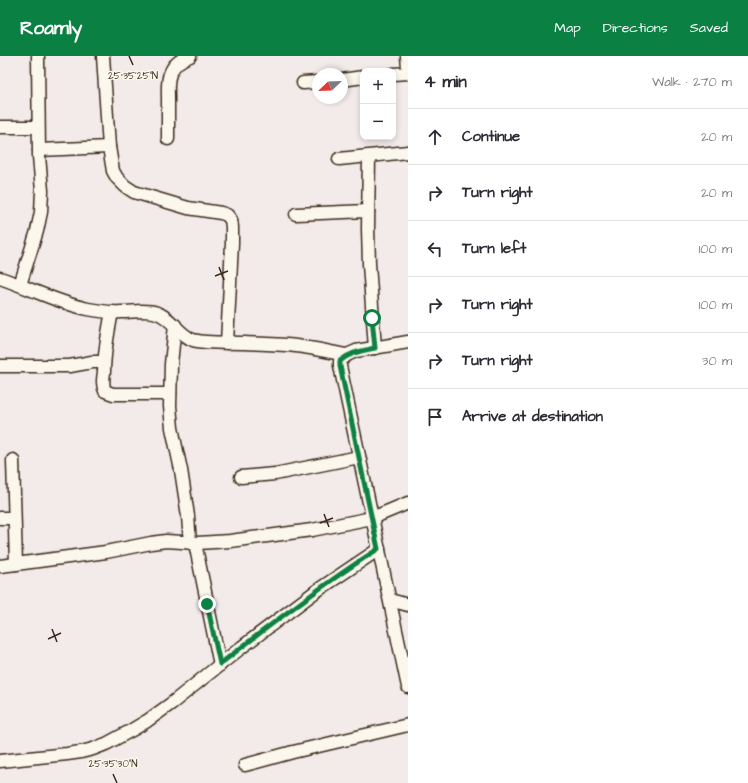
<!DOCTYPE html>
<html lang="en">
<head>
<meta charset="utf-8">
<style>
  body { margin:0; font-family:"Architects Daughter",sans-serif; background:#f2f2f3; color:#2b2b33 }
  .controls { position:absolute; right:12px; top:12px; display:grid; overflow:hidden; border-radius:8px; box-shadow:0 2px 6px #0003 }
  .controls button { width:36px; height:36px; display:grid; place-items:center; padding:0; border:0; border-bottom:1px solid #e1e1e2; background:#fff; color:#2b2b33; font:20px sans-serif }
  .compass { position:absolute; left:312px; top:12px; width:36px; height:36px; border-radius:50%; background:#fff; box-shadow:0 2px 6px #0003; rotate:247deg }
  .stop { position:absolute; width:12px; height:12px; margin:-9px; border:3px solid #0b8043; border-radius:50%; background:#fff }
  .stop.end { background:#0b8043; border-color:#fff; box-shadow:0 1px 4px #0008 }
  .list { margin:0; padding:0; list-style:none }
  h2 { display:flex; justify-content:space-between; align-items:center; height:52px; margin:0; padding:0 16px; font-size:17px }
  h2 small { font-size:13px; font-weight:400; color:#7c7c81 }
  .list li { display:grid; grid-template-columns:26px 1fr auto; gap:12px; align-items:center; box-sizing:border-box; height:56px; padding:0 16px; border-top:1px solid #e1e1e2 }
  .list b { display:block; font-size:15px; white-space:nowrap }
  .list em { font-size:13px; font-style:normal; color:#7c7c81 }
  .icon { flex:none; width:22px; height:22px; fill:none; stroke:currentColor; stroke-width:2; stroke-linecap:round; stroke-linejoin:round }
  .map { position:relative; flex:none; width:408px; height:727px; overflow:hidden }
  header { display:flex; align-items:center; gap:24px; box-sizing:border-box; height:56px; padding:0 20px; background:#0b8043; color:#fff }
  header strong { font-size:19px }
  nav { display:flex; gap:22px; margin-inline-start:auto; font-size:14px }
  main { display:flex }
  aside { flex:1; background:#fff }
  .map>svg:first-child { display:block }
  .lines { fill:none; stroke-linecap:round; stroke-linejoin:round }
  .street-casing { stroke:#3b2a1e; stroke-width:15 }
  .street { stroke:#fbf7ec; stroke-width:12 }
  .route { stroke:#0b8043; stroke-width:5 }
  .ticks { fill:none; stroke:#3b2a1e; stroke-width:1.5 }
  .ticks-label { font-size:10px; text-anchor:middle; fill:#3b2a1e; stroke:#fbf7ec; stroke-width:3; stroke-linejoin:round; paint-order:stroke }
</style>
</head>
<body>
<header>
<strong>Roamly</strong>
<nav><a>Map</a><a>Directions</a><a>Saved</a></nav>
</header>
<main>
<div class="map">
<svg width="408" height="727" viewBox="0 0 408 727">
  <rect width="100%" height="100%" fill="#f3eaea"/>
  <filter id="ink" filterUnits="userSpaceOnUse"><feTurbulence type="fractalNoise" baseFrequency=".025" numOctaves="2"/><feDisplacementMap in="SourceGraphic" scale="8" xChannelSelector="R" yChannelSelector="G"/><feConvolveMatrix kernelMatrix="1 2 1 2 8 2 1 2 1" color-interpolation-filters="sRGB"/></filter>
  <g filter="url(#ink)">
    <g class="lines">
      <defs>
        <g id="street">
          <path d="M103,0L109,91L113,115L117,122L125,130L134,136L188,152L221,157L227,159L231,164L232,171V187L227,287"/>
          <path d="M407,0L408,12"/>
          <path d="M393,18L408,17"/>
          <path d="M342,24L363,21"/>
          <path d="M303,27L318,26"/>
          <path d="M0,71H38"/>
          <path d="M168,83C168,69 168,56 168,43C168,35 167,25 170,18C173,9 181,3 190,0"/>
          <path d="M39,94L109,91"/>
          <path d="M369,101L368,172L369,208L375,292"/>
          <path d="M339,103L408,96"/>
          <path d="M296,158L368,155"/>
          <path d="M0,222C30,232 58,247 88,253C99,255 111,257 121,256C134,256 146,253 157,257C172,262 179,279 193,284C206,288 231,286 245,287C262,288 279,288 296,290C313,292 330,296 347,299"/>
          <path d="M20,229L37,175L41,156L42,135L39,100L38,0"/>
          <path d="M112,256C108,276 104,296 104,316C103,323 102,329 105,335L113,338H170"/>
          <path d="M175,269L171,308L170,350L172,372L181,414L188,460L190,487"/>
          <path d="M408,286L356,295L347,299L340,305V310L408,631"/>
          <path d="M0,310H70L92,306H104"/>
          <path d="M13,404L16,508"/>
          <path d="M241,421L275,418L359,401"/>
          <path d="M0,462H14"/>
          <path d="M195,487L220,609"/>
          <path d="M0,510L16,508L106,496L151,487L166,485L198,487L230,485L312,474L372,462L408,447"/>
          <path d="M390,544L408,549"/>
          <path d="M0,705L67,698L81,696L93,693L106,688L132,674L147,665L172,647L242,591L315,536L379,493"/>
          <path d="M245,709L293,696L408,669"/>
        </g>
      </defs>
      <!-- street casing -->
      <use href="#street" class="street-casing"/>
      <!-- street -->
      <use href="#street" class="street"/>
    </g>
  </g>
  <g class="lines" filter="url(#ink)">
    <!-- route -->
    <path class="route" d="M207,548L220,608C271,568 323,528 378,493L340,310V305C351,296 362,295 375,292L372,262"/>
  </g>
  <!-- ticks -->
  <path class="ticks" d="M129,0L133,9M219,211L224,224M215,220L228,215M324,458L329,471M320,467L333,462M52,573L57,586M48,583L61,577M113,718L117,727"/>
  <g class="ticks-label">
    <text x="133" y="23">25°35'25"N</text>
    <text x="113" y="711">25°35'30"N</text>
  </g>
</svg>
<div class="controls">
<button>+</button>
<button>−</button>
</div>
<svg class="compass" viewBox="-18 -18 36 36"><path d="M0-13l5 13h-10z" fill="#e53935"/><path d="M0 13l5-13h-10z" fill="#7c7c81"/></svg>
<div class="stop" style="left:372px;top:262px"></div>
<div class="stop end" style="left:207px;top:548px"></div>
</div>
<aside>
<h2>4 min<small>Walk · 270 m</small></h2>
<ul class="list">
<li><svg class="icon" aria-label="ahead" viewBox="0 0 24 24"><path d="M12 20V5M6 11l6-6 6 6"/></svg><div><b>Continue</b></div><em>20 m</em></li>
<li><svg class="icon" aria-label="right" viewBox="0 0 24 24"><path d="M7 20v-9h11M14 6l5 5-5 5"/></svg><div><b>Turn right</b></div><em>20 m</em></li>
<li><svg class="icon" aria-label="left" viewBox="0 0 24 24"><path d="M17 20v-9H6M10 6l-5 5 5 5"/></svg><div><b>Turn left</b></div><em>100 m</em></li>
<li><svg class="icon" aria-label="right" viewBox="0 0 24 24"><path d="M7 20v-9h11M14 6l5 5-5 5"/></svg><div><b>Turn right</b></div><em>100 m</em></li>
<li><svg class="icon" aria-label="right" viewBox="0 0 24 24"><path d="M7 20v-9h11M14 6l5 5-5 5"/></svg><div><b>Turn right</b></div><em>30 m</em></li>
<li><svg class="icon" aria-label="arrive" viewBox="0 0 24 24"><path d="M6 21V4h12l-3 4 3 4H6"/></svg><div><b>Arrive at destination</b></div></li>
</ul>
</aside>
</main>
</body>
</html>
